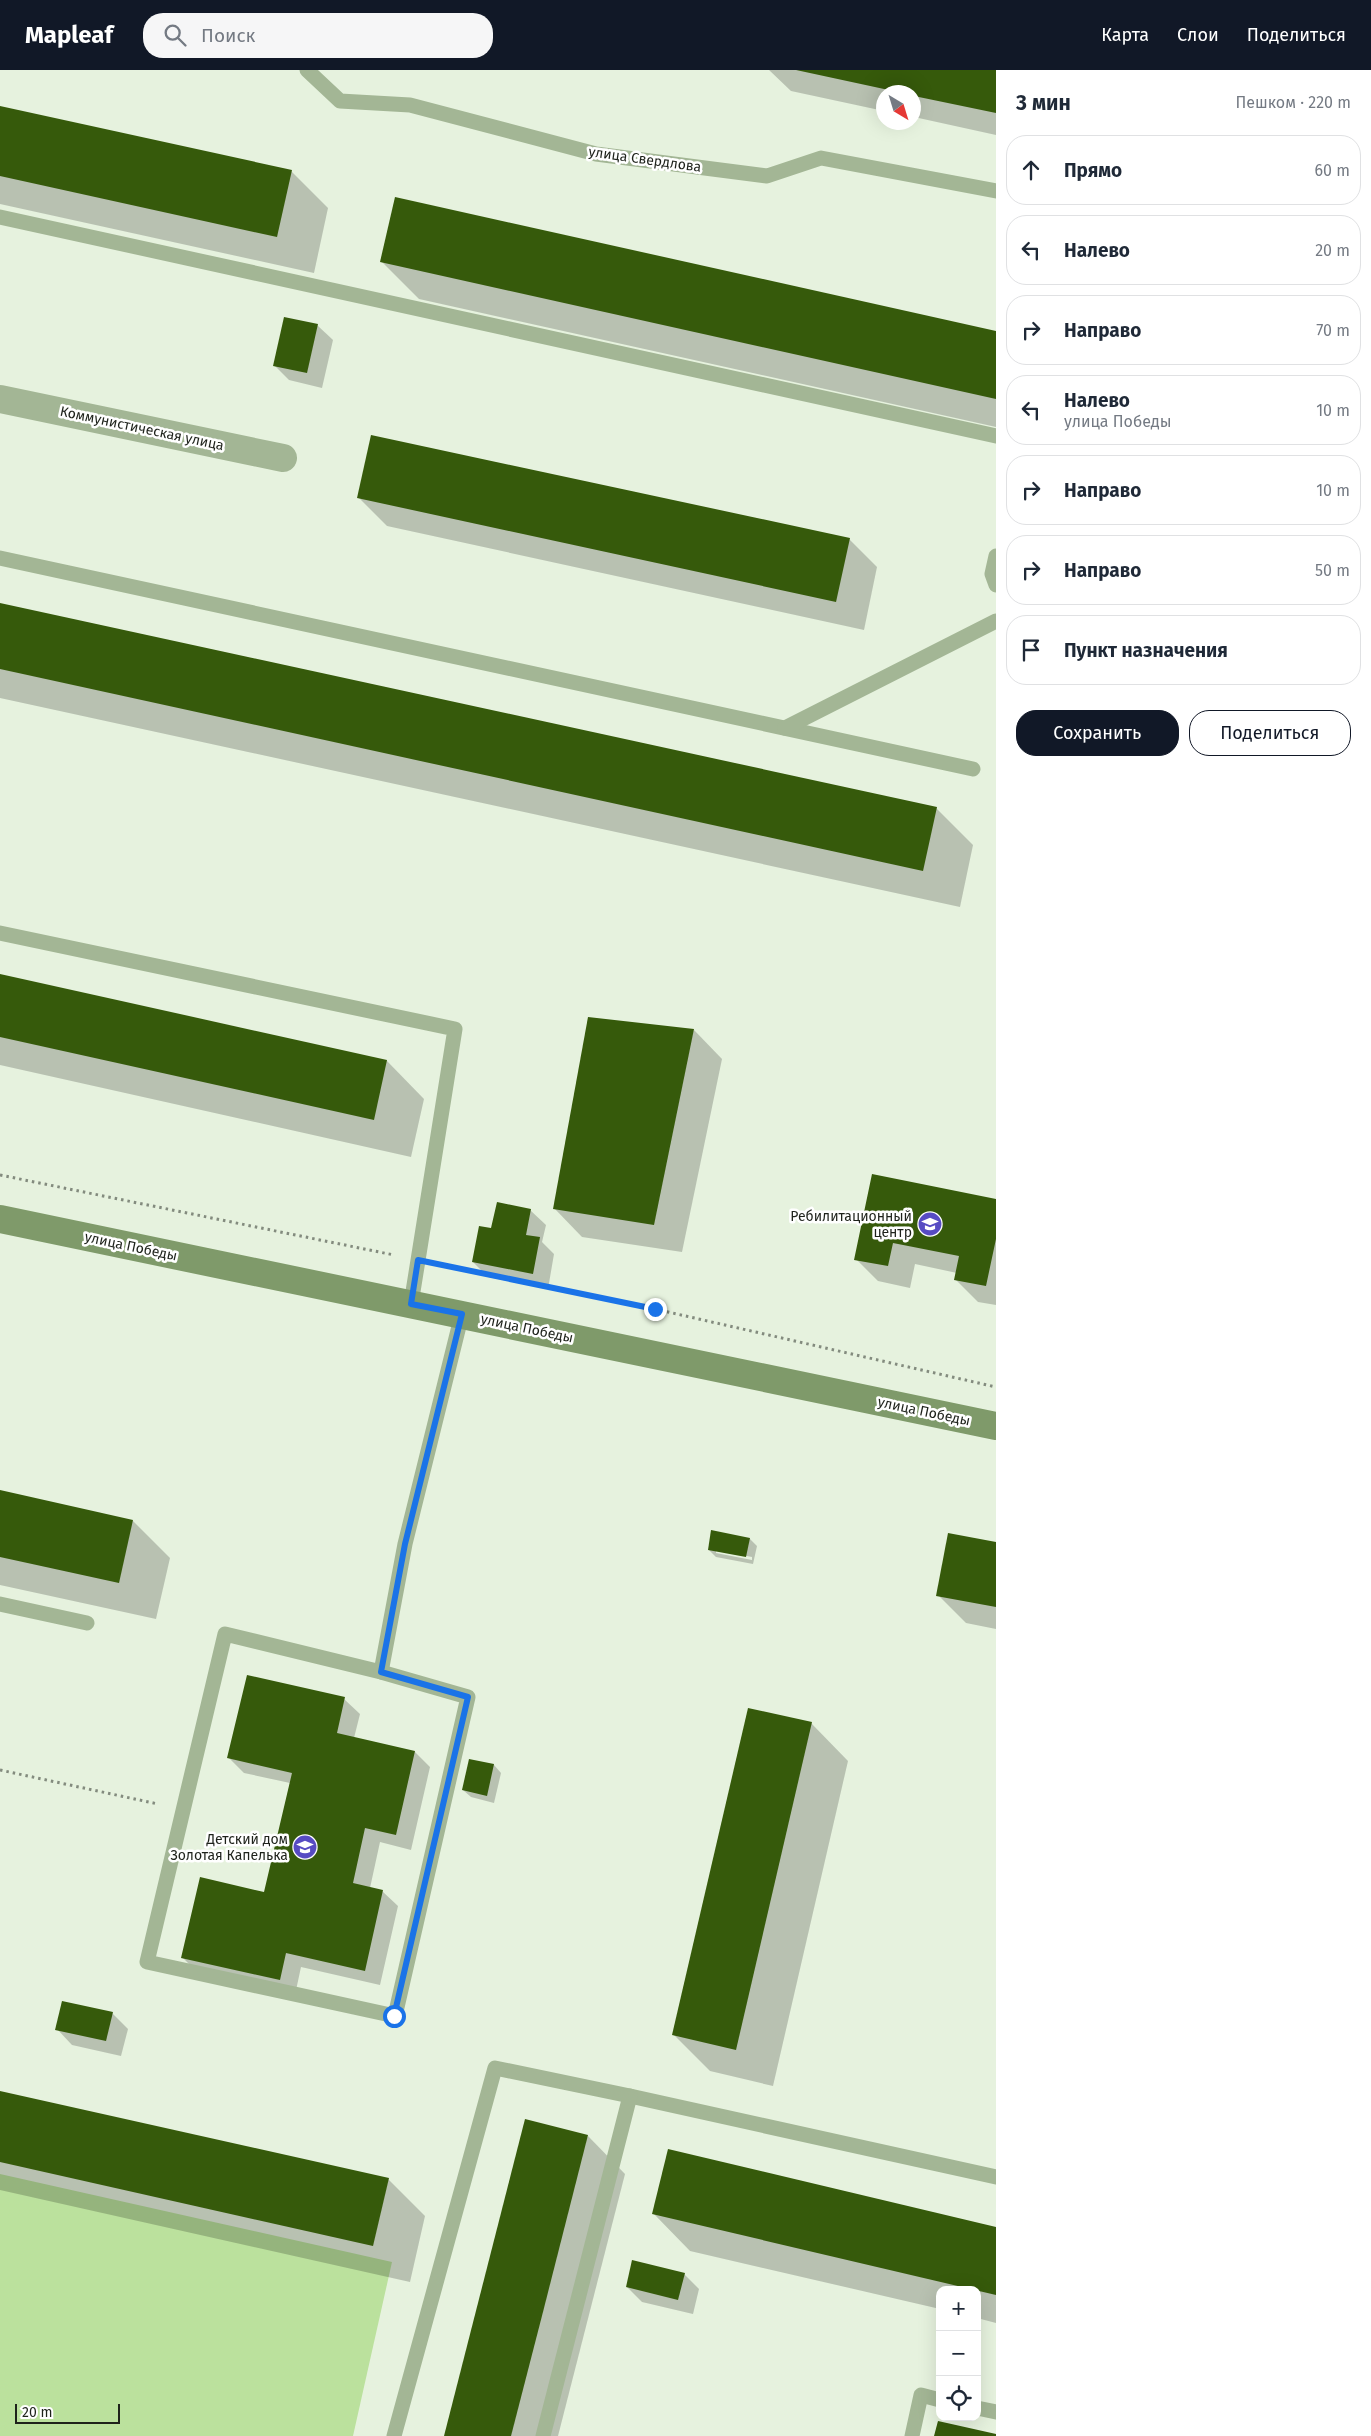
<!DOCTYPE html>
<html lang="ru">
<head>
<meta charset="utf-8">
<style>
  body { margin:0; font-family:"Fira Sans",sans-serif; background:#f6f6f7; color:#1f2937 }
  .controls { position:absolute; right:15px; bottom:15px; display:grid; overflow:hidden; border-radius:10px; box-shadow:0 5px 20px #0002 }
  .controls button { width:45px; height:45px; display:grid; place-items:center; padding:0; border:0; border-bottom:1px solid #e0e1e3; background:#fff; color:#1f2937; font:25px sans-serif }
  .compass { position:absolute; left:876px; top:15px; width:45px; height:45px; border-radius:50%; background:#fff; box-shadow:0 5px 20px #0002; rotate:142deg }
  .scale { position:absolute; left:15px; bottom:12px; width:105px; box-sizing:border-box; padding-left:5px; border:2px solid #1e221b; border-top:0; font-size:14px; line-height:18px; white-space:nowrap; color:#1e221b; -webkit-text-stroke:4px #fff; paint-order:stroke }
  .stop { position:absolute; width:15px; height:15px; margin:-11px; border:4px solid #1a73e8; border-radius:50%; background:#fff }
  .stop.end { background:#1a73e8; border-color:#fff; box-shadow:0 1px 5px #0008 }
  .list { margin:0; padding:0; list-style:none }
  h2 { display:flex; justify-content:space-between; align-items:center; height:65px; margin:0; padding:0 20px; font-size:21px }
  h2 small { font-size:16px; font-weight:400; color:#747a83 }
  .list li { display:grid; grid-template-columns:32px 1fr auto; gap:15px; align-items:center; box-sizing:border-box; height:70px; margin:0 10px 10px; padding:0 10px; border:1px solid #e0e1e3; border-radius:20px }
  .list b { display:block; font-size:19px; white-space:nowrap }
  .list p { margin:0; font-size:16px; white-space:nowrap; color:#747a83 }
  .list em { font-size:16px; font-style:normal; color:#747a83 }
  .actions { display:flex; gap:10px; padding:15px 20px }
  .actions a { flex:1; padding:11px 0; border:1px solid #111827; border-radius:20px; text-align:center; font-size:18px; color:#111827 }
  .actions .main { background:#111827; color:#fff }
  .icon { flex:none; width:28px; height:28px; fill:none; stroke:currentColor; stroke-width:2; stroke-linecap:round; stroke-linejoin:round }
  .map { position:relative; flex:none; width:996px; height:2366px; overflow:hidden }
  header { display:flex; align-items:center; gap:30px; box-sizing:border-box; height:70px; padding:0 25px; background:#111827; color:#fff }
  header strong { font-size:24px }
  nav { display:flex; gap:28px; margin-inline-start:auto; font-size:18px }
  .search { width:350px; height:45px; background:#f6f6f7; display:flex; align-items:center; gap:12px; box-sizing:border-box; padding:0 18px; border-radius:20px; color:#747a83; font-size:19px }
  main { display:flex }
  aside { flex:1; background:#fff }
  .map>svg:first-child { display:block }
  .green { fill:#bbe19d }
  .shadow { fill:#0003; fill-rule:evenodd }
  .building { fill:#365a0b }
  .lines { fill:none; stroke-linecap:round; stroke-linejoin:round }
  .path { stroke:#838b7e; stroke-width:3; stroke-dasharray:2.5 4; stroke-linecap:butt }
  .lane { stroke:#a3b695; stroke-width:15 }
  .street { stroke:#a3b695; stroke-width:28 }
  .secondary { stroke:#7f9a6a; stroke-width:28 }
  .route { stroke:#1a73e8; stroke-width:6 }
  .labels { text-anchor:middle; stroke-width:5; stroke-linejoin:round; paint-order:stroke }
  .street-label { font-size:14px; fill:#1e221b; stroke:#fff }
  .poi-label { font-size:14px; fill:#1e221b; stroke:#fff; text-anchor:end }
</style>
</head>
<body>
<header>
<strong>Mapleaf</strong>
<div class="search"><svg class="icon" aria-label="search" viewBox="0 0 24 24"><circle cx="10" cy="10" r="6"/><path d="M15 15l6 6"/></svg>Поиск</div>
<nav><a>Карта</a><a>Слои</a><a>Поделиться</a></nav>
</header>
<main>
<div class="map">
<svg width="996" height="2366" viewBox="0 0 996 2366">
  <rect width="100%" height="100%" fill="#e6f2de"/>
  <!-- green -->
  <path class="green" d="M0,2104L392,2192L353,2366H0Z"/>
  <!-- shadow -->
  <g class="shadow">
    <path d="M769,0H996V65L914,47V22H884V41L791,21Z"/>
    <path d="M0,37L291,101L328,138L314,203L0,134Z"/>
    <path d="M382,192L996,262V357L419,229Z"/>
    <path d="M317,255L333,270L322,318L289,310L274,295Z"/>
    <path d="M359,428L849,469L877,497L864,560L387,456Z"/>
    <path d="M0,534L936,738L973,775L960,837L0,628Z"/>
    <path d="M0,906L387,991L424,1029L411,1087L0,995Z"/>
    <path d="M694,960L722,989L682,1182L582,1167L554,1138Z"/>
    <path d="M873,1105L996,1130V1235L978,1232L955,1209L957,1203L915,1194L910,1218L878,1211L856,1189Z"/>
    <path d="M530,1140L546,1155L542,1172L554,1184L548,1219L488,1207L473,1192L492,1160Z"/>
    <path d="M0,1422L133,1451L170,1488L156,1549L0,1515Z"/>
    <path d="M750,1469L757,1476L753,1494L716,1487L709,1480ZM716,1480L752,1487V1490L716,1483Z"/>
    <path d="M996,1474V1559L966,1553L938,1525Z"/>
    <path d="M344,1629L360,1644L354,1668L415,1682L430,1697L411,1780L380,1772L370,1818L382,1821L398,1836L380,1915L301,1897L295,1925L198,1903L182,1887L265,1824L290,1713L244,1703L229,1688Z"/>
    <path d="M811,1653L848,1691L773,2016L710,2001L673,1964Z"/>
    <path d="M470,1690L494,1695L501,1703L494,1733L471,1727L463,1720Z"/>
    <path d="M112,1943L128,1959L121,1986L72,1975L57,1959Z"/>
    <path d="M0,2022L388,2109L425,2146L410,2212L0,2120Z"/>
    <path d="M588,2066L625,2104L558,2366H445Z"/>
    <path d="M653,2143L996,2158V2253L977,2248V2220H940V2239L690,2181Z"/>
    <path d="M684,2204L699,2219L693,2244L642,2232L627,2217Z"/>
  </g>
  <!-- building -->
  <g class="building">
    <path d="M796,0H996V43L914,26V22H898Z"/>
    <path d="M0,36L292,100L277,167L0,106Z"/>
    <path d="M395,127L996,261V329L380,192Z"/>
    <path d="M284,247L318,254L307,303L273,296Z"/>
    <path d="M371,365L850,468L836,532L357,428Z"/>
    <path d="M0,533L937,737L923,801L0,599Z"/>
    <path d="M0,904L387,990L374,1050L0,967Z"/>
    <path d="M588,947L694,959L654,1155L553,1139Z"/>
    <path d="M872,1104L996,1129V1169L986,1216L954,1210L959,1186L893,1173L888,1196L854,1190Z"/>
    <path d="M497,1132L531,1139L526,1165L540,1167L533,1204L472,1192L479,1156L491,1158Z"/>
    <path d="M0,1420L133,1450L119,1513L0,1487Z"/>
    <path d="M711,1460L750,1468L746,1487L708,1480Z"/>
    <path d="M948,1463L996,1472V1537L936,1526Z"/>
    <path d="M247,1605L345,1627L337,1663L415,1681L396,1765L365,1758L353,1813L383,1820L365,1901L286,1883L280,1910L181,1888L200,1807L264,1822L292,1703L227,1688Z"/>
    <path d="M748,1638L812,1652L736,1980L672,1965Z"/>
    <path d="M469,1689L494,1694L487,1726L462,1720Z"/>
    <path d="M62,1931L113,1942L106,1971L55,1960Z"/>
    <path d="M0,2021L389,2108L373,2176L0,2092Z"/>
    <path d="M525,2049L588,2065L544,2238L511,2366H444Z"/>
    <path d="M668,2079L996,2157V2225L652,2144Z"/>
    <path d="M632,2190L685,2203L678,2230L626,2217Z"/>
    <path d="M938,2351L996,2364V2366H934Z"/>
  </g>
  <g class="lines">
    <!-- path -->
    <g class="path">
      <path d="M0,1105L394,1185"/>
      <path d="M444,1196L655,1239L996,1317"/>
      <path d="M0,1700L158,1734"/>
    </g>
    <!-- lane -->
    <g class="lane">
      <path d="M307,0L340,31L410,35L596,84L767,106L821,88L996,121"/>
      <path d="M0,147L996,366"/>
      <path d="M996,486L992,504L996,515"/>
      <path d="M0,488L973,699"/>
      <path d="M785,658L996,551"/>
      <path d="M0,863L455,959L411,1234"/>
      <path d="M0,1534L87,1553"/>
      <path d="M225,1564L381,1602L468,1627L395,1946L147,1892Z"/>
      <path d="M381,1602L405,1474L462,1244"/>
      <path d="M630,2026L996,2107"/>
      <path d="M977,2338L996,2342"/>
      <path d="M394,2366L495,1998L630,2026L543,2366"/>
      <path d="M912,2366L921,2325L940,2330"/>
    </g>
    <!-- street -->
    <path class="street" d="M0,329L283,388"/>
    <!-- secondary -->
    <path class="secondary" d="M0,1149L996,1356"/>
  </g>
  <g class="lines">
    <!-- route -->
    <path class="route" d="M394,1946L468,1627L381,1602L405,1474L462,1244L411,1234L418,1190L655,1239"/>
  </g>
  <!-- icons -->
  <defs>
    <symbol id="school-disc" viewBox="-11 -11 22 22"><circle r="9.5" fill="#574bc3" stroke="#fff"/><path d="M0-5L7-2L0 1L-7-2ZM-4 1L0 2.5L4 1V4Q0 6-4 4Z" fill="#fff"/></symbol>
  </defs>
  <g fill-rule="evenodd">
    <use href="#school-disc" x="916" y="1140" width="28" height="28"/>
    <use href="#school-disc" x="291" y="1763" width="28" height="28"/>
  </g>
  <g class="labels">
    <!-- street labels -->
    <g class="street-label">
      <text transform="translate(645 89) rotate(8)" y="5">улица Свердлова</text>
      <text transform="translate(142 358) rotate(12)" y="5">Коммунистическая улица</text>
      <text transform="translate(131 1176) rotate(12)" y="5">улица Победы</text>
      <text transform="translate(527 1258) rotate(12)" y="5">улица Победы</text>
      <text transform="translate(924 1341) rotate(12)" y="5">улица Победы</text>
    </g>
    <!-- poi labels -->
    <g class="poi-label">
      <text x="912" y="1151">Ребилитационный<tspan x="912" dy="16">центр</tspan></text>
      <text x="288" y="1774">Детский дом<tspan x="288" dy="16">Золотая Капелька</tspan></text>
    </g>
  </g>
</svg>
<div class="controls">
<button>+</button>
<button>−</button>
<button><svg class="icon" aria-label="locate" viewBox="0 0 24 24"><circle cx="12" cy="12" r="6"/><path d="M12 2v4M12 18v4M2 12h4M18 12h4"/></svg></button>
</div>
<svg class="compass" viewBox="-18 -18 36 36"><path d="M0-13l5 13h-10z" fill="#e53935"/><path d="M0 13l5-13h-10z" fill="#747a83"/></svg>
<div class="scale">20 m</div>
<div class="stop" style="left:394px;top:1946px"></div>
<div class="stop end" style="left:655px;top:1239px"></div>
</div>
<aside>
<h2>3 мин<small>Пешком · 220 m</small></h2>
<ul class="list">
<li><svg class="icon" aria-label="ahead" viewBox="0 0 24 24"><path d="M12 20V5M6 11l6-6 6 6"/></svg><div><b>Прямо</b></div><em>60 m</em></li>
<li><svg class="icon" aria-label="left" viewBox="0 0 24 24"><path d="M17 20v-9H6M10 6l-5 5 5 5"/></svg><div><b>Налево</b></div><em>20 m</em></li>
<li><svg class="icon" aria-label="right" viewBox="0 0 24 24"><path d="M7 20v-9h11M14 6l5 5-5 5"/></svg><div><b>Направо</b></div><em>70 m</em></li>
<li><svg class="icon" aria-label="left" viewBox="0 0 24 24"><path d="M17 20v-9H6M10 6l-5 5 5 5"/></svg><div><b>Налево</b><p>улица Победы</p></div><em>10 m</em></li>
<li><svg class="icon" aria-label="right" viewBox="0 0 24 24"><path d="M7 20v-9h11M14 6l5 5-5 5"/></svg><div><b>Направо</b></div><em>10 m</em></li>
<li><svg class="icon" aria-label="right" viewBox="0 0 24 24"><path d="M7 20v-9h11M14 6l5 5-5 5"/></svg><div><b>Направо</b></div><em>50 m</em></li>
<li><svg class="icon" aria-label="arrive" viewBox="0 0 24 24"><path d="M6 21V4h12l-3 4 3 4H6"/></svg><div><b>Пункт назначения</b></div></li>
</ul>
<div class="actions"><a class="main">Сохранить</a><a>Поделиться</a></div>
</aside>
</main>
</body>
</html>
